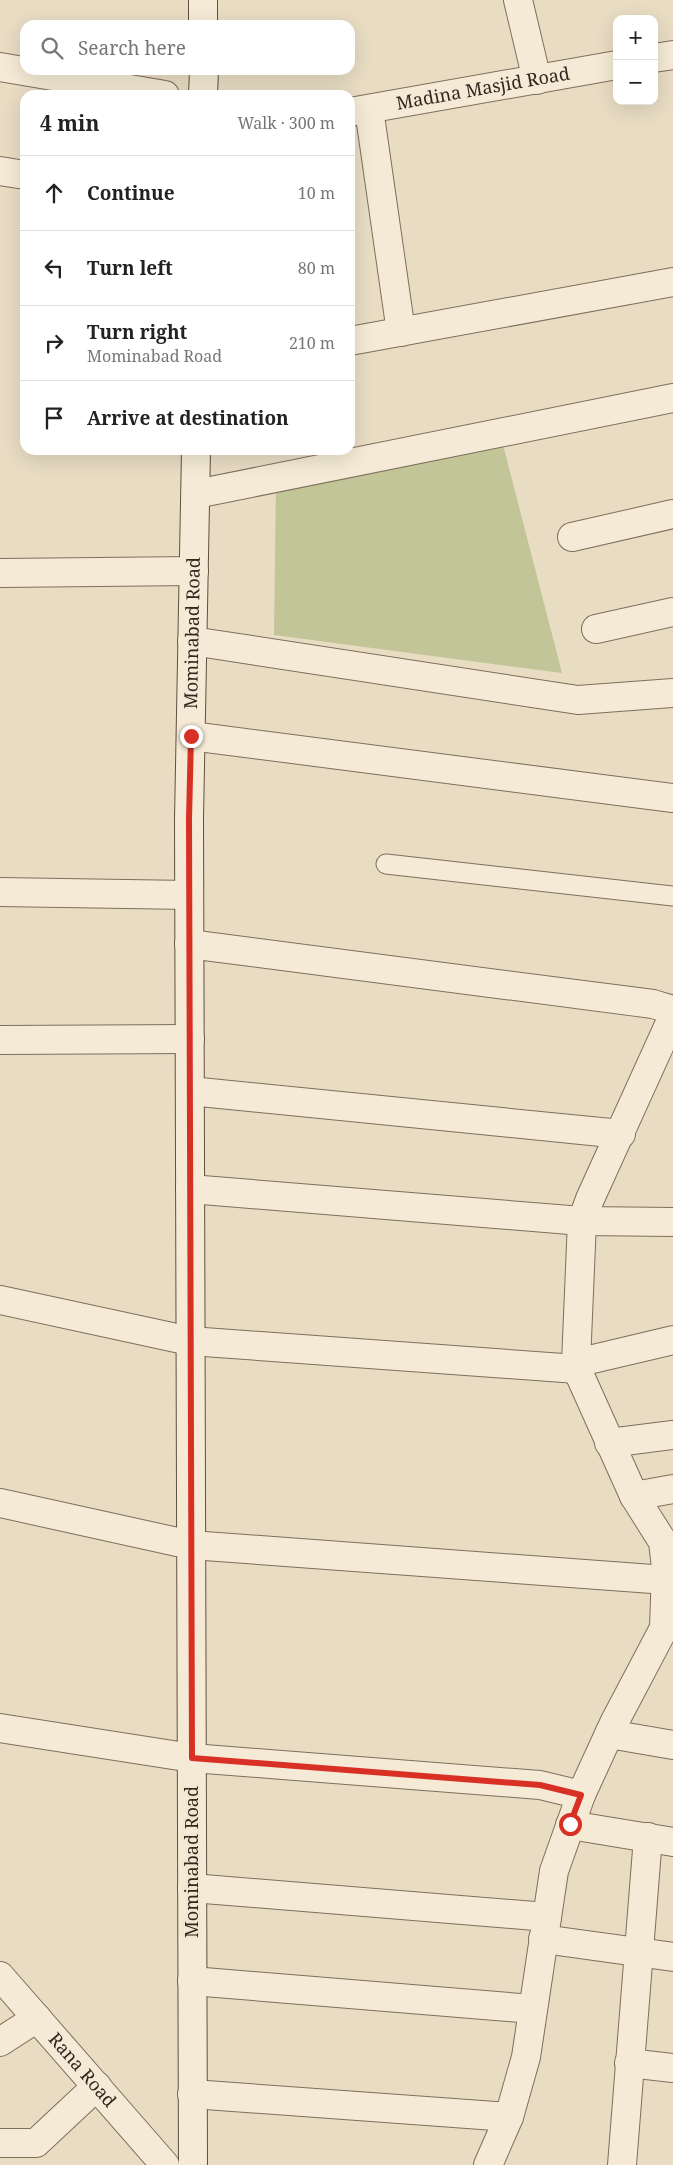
<!DOCTYPE html>
<html lang="en">
<head>
<meta charset="utf-8">
<style>
  body { margin:0; font-family:"Noto Serif",serif; background:#f6f6f6; color:#222 }
  .controls { position:absolute; right:15px; top:15px; display:grid; overflow:hidden; border-radius:10px; box-shadow:0 5px 20px #0002 }
  .controls button { width:45px; height:45px; display:grid; place-items:center; padding:0; border:0; border-bottom:1px solid #e0e0e0; background:#fff; color:#222; font:25px sans-serif }
  .stop { position:absolute; width:15px; height:15px; margin:-11px; border:4px solid #d93025; border-radius:50%; background:#fff }
  .stop.end { background:#d93025; border-color:#fff; box-shadow:0 1px 5px #0008 }
  .list { margin:0; padding:0; list-style:none }
  h2 { display:flex; justify-content:space-between; align-items:center; height:65px; margin:0; padding:0 20px; font-size:21px }
  h2 small { font-size:16px; font-weight:400; color:#767676 }
  .list li { display:grid; grid-template-columns:32px 1fr auto; gap:15px; align-items:center; box-sizing:border-box; height:75px; padding:0 20px; border-top:1px solid #e0e0e0 }
  .list b { display:block; font-size:19px; white-space:nowrap }
  .list p { margin:0; font-size:16px; white-space:nowrap; color:#767676 }
  .list em { font-size:16px; font-style:normal; color:#767676 }
  .icon { flex:none; width:28px; height:28px; fill:none; stroke:currentColor; stroke-width:2; stroke-linecap:round; stroke-linejoin:round }
  .map { position:relative; flex:none; width:673px; height:2165px; overflow:hidden }
  .search { position:absolute; background:#fff; box-shadow:0 5px 20px #0002; left:20px; top:20px; width:335px; height:55px; display:flex; align-items:center; gap:12px; box-sizing:border-box; padding:0 18px; border-radius:15px; color:#767676; font-size:19px }
  .panel { position:absolute; background:#fff; box-shadow:0 5px 20px #0002; left:20px; top:90px; width:335px; height:365px; border-radius:15px }
  .map>svg:first-child { display:block }
  .green { fill:#c1c598 }
  .lines { fill:none; stroke-linecap:round; stroke-linejoin:round }
  .service-casing { stroke:#806e5c; stroke-width:21 }
  .minor-casing { stroke:#806e5c; stroke-width:30 }
  .tertiary-casing { stroke:#806e5c; stroke-width:30 }
  .secondary-casing { stroke:#62503f; stroke-width:30 }
  .service { stroke:#f4ead5; stroke-width:19 }
  .minor { stroke:#f4ead5; stroke-width:28 }
  .tertiary { stroke:#f4ead5; stroke-width:28 }
  .secondary { stroke:#f4ead5; stroke-width:28 }
  .route { stroke:#d93025; stroke-width:6 }
  .labels { text-anchor:middle; stroke-width:5; stroke-linejoin:round; paint-order:stroke }
  .street-label { font-size:18px; fill:#32271e; stroke:#f1e7d1 }
</style>
</head>
<body>
<div class="map">
<svg width="673" height="2165" viewBox="0 0 673 2165">
  <rect width="100%" height="100%" fill="#e8dcc3"/>
  <!-- green -->
  <path class="green" d="M502,441L562,673L274,635L276,483Z"/>
  <g class="lines">
    <defs>
      <path id="service" d="M386,864L673,896"/>
      <g id="minor">
        <path d="M518,0L537,80"/>
        <path d="M0,67L165,95"/>
        <path d="M369,109L401,332"/>
        <path d="M350,341L673,282"/>
        <path d="M196,494L673,398"/>
        <path d="M572,537L673,514"/>
        <path d="M0,573L194,571"/>
        <path d="M596,629L673,612"/>
        <path d="M192,641L578,700L673,693"/>
        <path d="M191,736L673,798"/>
        <path d="M0,892L189,895"/>
        <path d="M189,944L653,1004L673,1010"/>
        <path d="M0,1040L190,1039"/>
        <path d="M190,1091L621,1134"/>
        <path d="M190,1189L582,1221L673,1222"/>
        <path d="M0,1300L190,1341L577,1369"/>
        <path d="M576,1363L673,1340"/>
        <path d="M609,1443L673,1435"/>
        <path d="M634,1496L673,1489"/>
        <path d="M0,1503L191,1545L666,1580L673,1577"/>
        <path d="M0,1728L192,1758L540,1785L581,1795"/>
        <path d="M609,1734L673,1745"/>
        <path d="M570,1825L673,1842"/>
        <path d="M192,1888L547,1917"/>
        <path d="M543,1939L673,1957"/>
        <path d="M192,1981L533,2009"/>
        <path d="M0,2042L37,2018"/>
        <path d="M629,2063L673,2068"/>
        <path d="M192,2094L509,2117"/>
        <path d="M0,2143H36L97,2086"/>
        <path d="M488,2165L509,2117L526,2057L554,1871L581,1795L614,1723L664,1628L666,1568L663,1542L634,1496L577,1369L576,1363L582,1221L590,1199L673,1016"/>
        <path d="M622,2165L648,1837"/>
      </g>
      <g id="tertiary">
        <path d="M654,58L673,55"/>
        <path id="s1" d="M350,112L617,65"/>
        <path d="M0,171L25,175"/>
        <path id="s2" d="M0,1976L165,2165"/>
      </g>
      <g id="secondary">
        <path d="M203,0V25"/>
        <path d="M203,95L204,70"/>
        <path id="s3" d="M193,2165L189,819L196,450"/>
      </g>
    </defs>
    <!-- service casing -->
    <use href="#service" class="service-casing"/>
    <!-- minor casing -->
    <use href="#minor" class="minor-casing"/>
    <!-- tertiary casing -->
    <use href="#tertiary" class="tertiary-casing"/>
    <!-- secondary casing -->
    <use href="#secondary" class="secondary-casing"/>
    <!-- service -->
    <use href="#service" class="service"/>
    <!-- minor -->
    <use href="#minor" class="minor"/>
    <!-- tertiary -->
    <use href="#tertiary" class="tertiary"/>
    <!-- secondary -->
    <use href="#secondary" class="secondary"/>
  </g>
  <g class="lines">
    <!-- route -->
    <path class="route" d="M191,736L189,819L192,1758L540,1785L581,1795L570,1824"/>
  </g>
  <g class="labels">
    <!-- street labels -->
    <g class="street-label">
      <text dy="6" stroke="none"><textPath href="#s1" startOffset="135">Madina Masjid Road</textPath></text>
      <text dy="6" stroke="none"><textPath href="#s3" startOffset="1532">Mominabad Road</textPath></text>
      <text transform="translate(192 1862) rotate(-90)" y="6">Mominabad Road</text>
      <text dy="6" stroke="none"><textPath href="#s2" startOffset="125">Rana Road</textPath></text>
    </g>
  </g>
</svg>
<div class="controls">
<button>+</button>
<button>−</button>
</div>
<div class="stop" style="left:570px;top:1824px"></div>
<div class="stop end" style="left:191px;top:736px"></div>
<div class="search"><svg class="icon" aria-label="search" viewBox="0 0 24 24"><circle cx="10" cy="10" r="6"/><path d="M15 15l6 6"/></svg>Search here</div>
<section class="panel">
<h2>4 min<small>Walk · 300 m</small></h2>
<ul class="list">
<li><svg class="icon" aria-label="ahead" viewBox="0 0 24 24"><path d="M12 20V5M6 11l6-6 6 6"/></svg><div><b>Continue</b></div><em>10 m</em></li>
<li><svg class="icon" aria-label="left" viewBox="0 0 24 24"><path d="M17 20v-9H6M10 6l-5 5 5 5"/></svg><div><b>Turn left</b></div><em>80 m</em></li>
<li><svg class="icon" aria-label="right" viewBox="0 0 24 24"><path d="M7 20v-9h11M14 6l5 5-5 5"/></svg><div><b>Turn right</b><p>Mominabad Road</p></div><em>210 m</em></li>
<li><svg class="icon" aria-label="arrive" viewBox="0 0 24 24"><path d="M6 21V4h12l-3 4 3 4H6"/></svg><div><b>Arrive at destination</b></div></li>
</ul>
</section>
</div>
</body>
</html>
